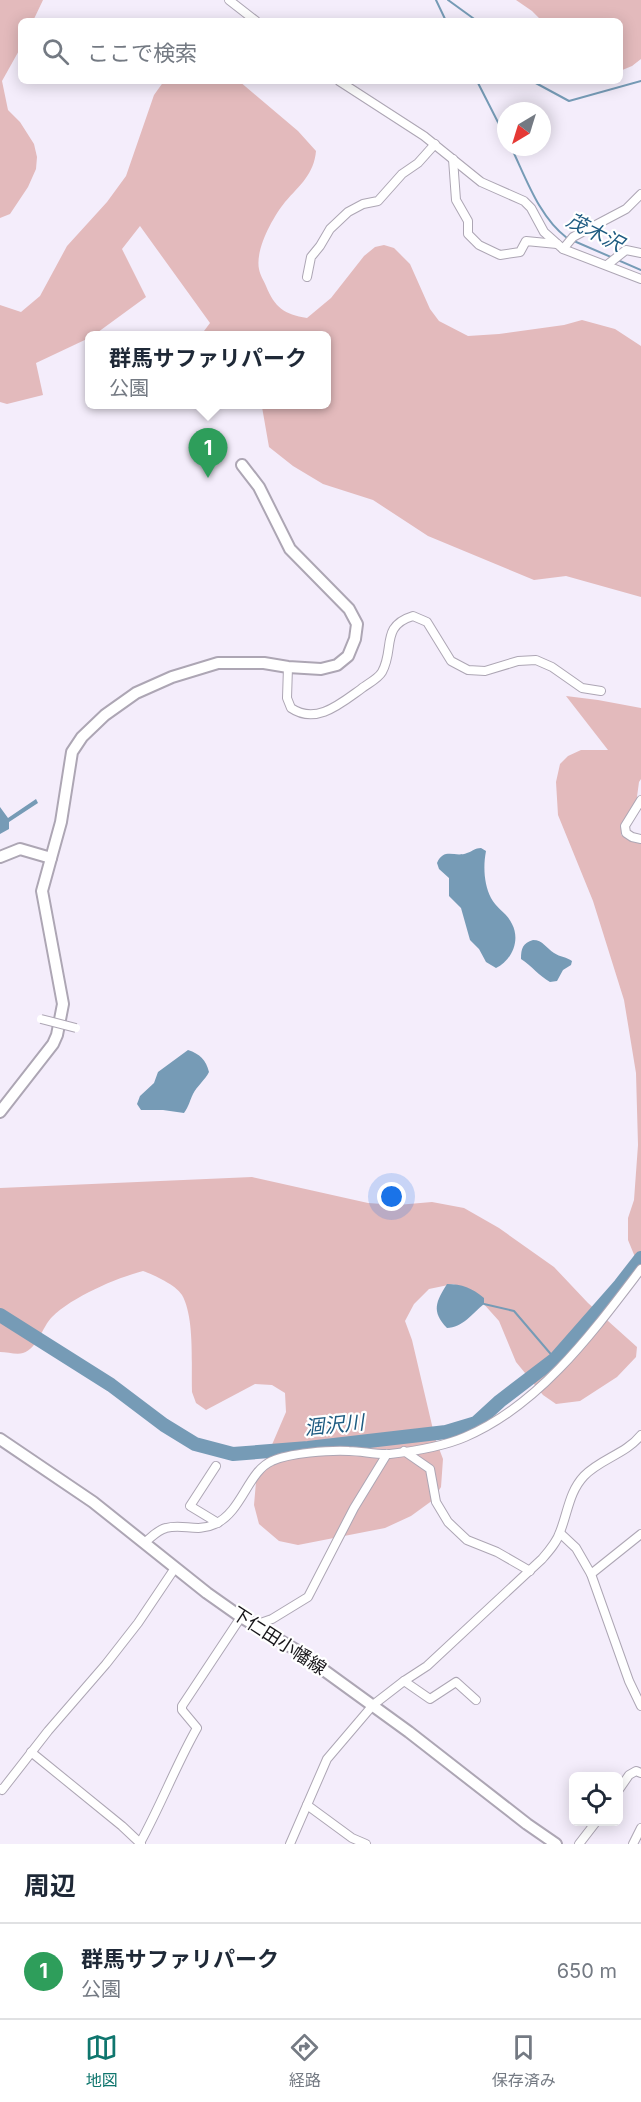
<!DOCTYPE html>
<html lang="ja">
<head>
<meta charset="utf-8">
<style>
  body { margin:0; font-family:Inter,"Noto Sans JP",sans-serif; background:#f2f2f3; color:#1f2937 }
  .controls { position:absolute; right:18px; bottom:18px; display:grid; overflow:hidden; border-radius:9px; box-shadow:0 3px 15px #0003 }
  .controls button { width:54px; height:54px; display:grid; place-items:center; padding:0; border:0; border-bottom:2px solid #e0e1e3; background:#fff; color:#1f2937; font:30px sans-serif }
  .compass { position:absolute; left:497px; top:102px; width:54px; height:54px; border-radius:50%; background:#fff; box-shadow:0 3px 15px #0003; rotate:218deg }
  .you { position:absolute; left:392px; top:1197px; width:21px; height:21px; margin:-15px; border:4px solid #fff; border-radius:50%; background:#1a73e8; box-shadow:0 0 0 9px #1a73e833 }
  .badge { display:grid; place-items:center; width:39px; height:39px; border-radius:50%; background:#0f766e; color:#fff; font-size:20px; font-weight:700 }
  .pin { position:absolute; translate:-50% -50px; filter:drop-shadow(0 2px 3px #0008) }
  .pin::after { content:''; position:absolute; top:32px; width:21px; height:18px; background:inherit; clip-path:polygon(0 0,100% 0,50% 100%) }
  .popup { position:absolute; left:85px; top:331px; width:246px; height:78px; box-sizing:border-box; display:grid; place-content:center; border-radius:9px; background:#fff; filter:drop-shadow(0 2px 4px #0005); font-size:20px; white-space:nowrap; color:#747a83 }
  .popup b { font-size:22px; color:#1f2937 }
  .popup::after { content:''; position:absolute; left:50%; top:100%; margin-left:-12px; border:12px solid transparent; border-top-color:#fff }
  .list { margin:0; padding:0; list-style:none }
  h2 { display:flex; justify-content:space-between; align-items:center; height:78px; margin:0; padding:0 24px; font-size:26px }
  h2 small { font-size:20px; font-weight:400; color:#747a83 }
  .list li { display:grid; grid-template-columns:39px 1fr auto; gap:18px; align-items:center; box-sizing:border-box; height:96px; padding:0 24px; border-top:2px solid #e0e1e3 }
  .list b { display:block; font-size:22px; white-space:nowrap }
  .list p { margin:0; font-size:20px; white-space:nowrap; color:#747a83 }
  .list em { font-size:20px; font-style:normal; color:#747a83 }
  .icon { flex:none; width:33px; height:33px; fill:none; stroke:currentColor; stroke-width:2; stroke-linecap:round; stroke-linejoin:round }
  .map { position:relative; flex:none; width:641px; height:1844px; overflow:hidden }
  .search { position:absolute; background:#fff; box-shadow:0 3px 15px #0003; left:18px; right:18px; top:18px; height:66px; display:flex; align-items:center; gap:15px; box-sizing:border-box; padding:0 21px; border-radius:9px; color:#747a83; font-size:22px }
  .sheet { height:174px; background:#fff }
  nav { display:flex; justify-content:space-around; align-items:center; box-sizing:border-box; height:84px; border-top:2px solid #e0e1e3; background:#fff; font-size:16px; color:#747a83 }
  nav a { display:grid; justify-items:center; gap:3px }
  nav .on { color:#0f766e }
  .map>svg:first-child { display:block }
  .green { fill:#e3babc }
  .water { fill:#769bb6 }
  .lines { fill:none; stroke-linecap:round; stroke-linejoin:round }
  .stream { stroke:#769bb6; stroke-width:2 }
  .river { stroke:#769bb6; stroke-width:14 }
  .street-casing { stroke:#ada6b4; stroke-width:10 }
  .secondary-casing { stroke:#ada6b4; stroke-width:14 }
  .street { stroke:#fff; stroke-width:8 }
  .secondary { stroke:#fff; stroke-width:10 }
  .street-bridge-casing { stroke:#ada6b4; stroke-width:10; stroke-linecap:butt }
  .street-bridge { stroke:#fff; stroke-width:8 }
  .labels { text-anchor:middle; stroke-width:4.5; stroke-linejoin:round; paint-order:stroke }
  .street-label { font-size:18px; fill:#18161a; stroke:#fff }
  .water-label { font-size:20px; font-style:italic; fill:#1e5b81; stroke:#fff }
</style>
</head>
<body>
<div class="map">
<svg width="641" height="1844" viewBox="0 0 641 1844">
  <rect width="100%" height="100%" fill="#f4edfb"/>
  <!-- green -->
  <g class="green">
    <path d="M0,0H43L33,21H21V47L2,81L8,110L20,122L34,144L37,157L36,169L28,187L10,214L0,218Z"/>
    <path d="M516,0H641V59L632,66L620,71V21H542L532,11Z"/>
    <path d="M164,81H239L298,131L316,151C314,174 300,185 285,202C273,217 255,249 259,269C260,275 264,281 266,286C275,308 284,314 307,318L331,298L364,256L375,247L384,245L394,248L410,264L430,309L439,321L468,336L499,334L564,325L582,320L615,329L641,346V597L566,576L534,580L428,536L373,500L323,484L293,466L269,447L262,407L255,405L326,404V336L201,335L210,323L140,226L122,249L146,297L94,335L89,336V338L36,363L43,395L7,404L0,402V305L21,312L40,296L67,246L107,202L126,176L154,95Z"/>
    <path d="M566,696L598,700L641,708V779L639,782L636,804L621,835L636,843H641V1262L635,1257L628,1240V1218L634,1200L638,1145L636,1073L624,1000L593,901L558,815L556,782L560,764L568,756L581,750H608Z"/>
    <path d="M252,1177L368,1203L397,1205L432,1202L464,1208L499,1228L554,1267L588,1303L637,1347L636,1357L617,1377L580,1401L556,1404L543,1395L516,1362L499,1321L473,1292L453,1284L429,1289L414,1304L405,1321L412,1340L435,1438L443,1459L441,1487L433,1500L411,1516L385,1528L298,1545L279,1541L259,1524L254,1505L256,1482L286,1412L285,1393L272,1385L255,1384L206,1410L196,1403L192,1392C191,1365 195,1318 182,1295C176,1285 154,1275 143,1271C116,1278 72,1297 52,1317C42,1327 38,1348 23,1353C17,1355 7,1352 0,1352V1188Z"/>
  </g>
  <!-- water -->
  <g class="water">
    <path d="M36,799L38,803L9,822V829L0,834V807L8,818Z"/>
    <path d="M481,848L486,851C483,867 484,884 491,898C496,908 508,914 512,924C521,941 511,961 496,968L486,962L479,949L470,940L461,908L449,896V878L439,869L437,863C444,847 455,858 467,853C473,851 475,848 481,848Z"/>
    <path d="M533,940C543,940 546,948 554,953C560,957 567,957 572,961L571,965L563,970L557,981L550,982C539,976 532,966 521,959C521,948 523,943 533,940Z"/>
    <path d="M188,1050C200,1054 206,1060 209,1072C205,1080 197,1086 193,1094C190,1100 189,1106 184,1113L163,1110H141L137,1104L140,1096L154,1083L158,1072Z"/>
    <path d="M447,1284C462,1284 472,1288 484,1298V1304C473,1313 462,1328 447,1328C431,1311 436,1302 447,1284Z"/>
  </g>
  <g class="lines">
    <!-- stream -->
    <g class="stream">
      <path d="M436,0L446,21"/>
      <path d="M448,0L477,21"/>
      <path d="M477,81L506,138"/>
      <path d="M532,81L569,101L641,81"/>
      <path d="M511,147C526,178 539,217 567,238L641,270"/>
      <path d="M484,1304L514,1311L555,1359"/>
    </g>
    <!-- river -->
    <path class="river" d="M0,1315L111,1385L164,1425L195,1444L233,1454L308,1448L446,1432L476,1423L500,1401L555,1359L620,1285L641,1258"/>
    <defs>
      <g id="street">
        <path d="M229,0L256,21"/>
        <path d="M339,81L424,136L481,182L524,201L531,208L544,232L563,249L641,279"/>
        <path d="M453,159L456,200L468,221V234L479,245L500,255L520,252L526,241L557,244"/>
        <path d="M563,249L573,237L626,209L641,194"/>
        <path d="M607,265L626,250L641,253"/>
        <path d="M307,277L311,257L320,246L330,229L348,212L363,204L378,201L402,174L418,163L435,144"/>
        <path d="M288,667L287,698L291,708C316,725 340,704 361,689C367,684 378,679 382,672C395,649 380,626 413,616L427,622L451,661L468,670L485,671L518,661L536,660L552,667L582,688L601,691"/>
        <path d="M641,800L625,826L626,833L632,837L641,839"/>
        <path d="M404,1451L430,1469L436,1502L448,1522L467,1540L497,1552L530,1571"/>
        <path d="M216,1466L190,1506L218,1523"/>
        <path d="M560,1533L576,1548L591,1574L629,1681L641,1706"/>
        <path d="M144,1543C151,1538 157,1530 166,1528C183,1523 197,1533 215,1524C242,1512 248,1471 272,1461C289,1453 330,1450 349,1451C362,1451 376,1455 390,1454C415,1451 442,1447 465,1437C540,1405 593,1332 641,1269"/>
        <path d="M591,1574L641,1534"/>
        <path d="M255,1625L272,1619L308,1597L354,1508L387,1454"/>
        <path d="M404,1681L430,1699L456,1682L476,1700"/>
        <path d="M31,1752L122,1826L141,1844"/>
        <path d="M0,1789L2,1790L48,1731L106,1664L138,1623L175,1568"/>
        <path d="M618,1791L629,1775L636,1771L641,1773"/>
        <path d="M307,1805L352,1838L366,1844"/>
        <path d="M140,1843C161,1805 176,1765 197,1728L182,1710V1706L241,1617"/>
        <path d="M290,1844L327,1759L373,1705L404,1681L427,1666L542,1559C549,1551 557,1542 560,1532C568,1512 569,1492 584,1476C600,1459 626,1454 641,1435"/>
        <path d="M579,1844L596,1822"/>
        <path d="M633,1844L641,1828"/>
      </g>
      <g id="secondary">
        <path d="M0,857L20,849L51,858"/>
        <path d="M0,1112L53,1044L57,1035L63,1004L42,891L61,822L72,752L82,737L105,715L136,693L172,677L218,663H264L288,667L321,669L337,665L348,656L355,639L357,624L349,609L290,549L259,487L242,465"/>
        <path d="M0,1439L93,1502L207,1593L241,1617L296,1650L409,1732L527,1824L556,1844"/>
      </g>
    </defs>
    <!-- street casing -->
    <use href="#street" class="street-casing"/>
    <!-- secondary casing -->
    <use href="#secondary" class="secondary-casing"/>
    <!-- street -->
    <use href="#street" class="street"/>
    <!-- secondary -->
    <use href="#secondary" class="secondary"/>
    <defs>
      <path id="street-bridge" d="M41,1019L76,1028"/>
    </defs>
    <!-- street-bridge casing -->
    <use href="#street-bridge" class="street-bridge-casing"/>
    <!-- street-bridge -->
    <use href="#street-bridge" class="street-bridge"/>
  </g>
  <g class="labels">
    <!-- street labels -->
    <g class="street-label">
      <text transform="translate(279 1641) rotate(33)" y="6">下仁田小幡線</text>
    </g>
    <!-- water labels -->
    <g class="water-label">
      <text transform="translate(595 232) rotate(27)" y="7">茂木沢</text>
      <text transform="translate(334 1425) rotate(-6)" y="7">涸沢川</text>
    </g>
  </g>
</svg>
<div class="controls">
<button><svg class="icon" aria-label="locate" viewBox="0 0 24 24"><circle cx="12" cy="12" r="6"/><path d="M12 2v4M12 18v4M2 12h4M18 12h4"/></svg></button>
</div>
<svg class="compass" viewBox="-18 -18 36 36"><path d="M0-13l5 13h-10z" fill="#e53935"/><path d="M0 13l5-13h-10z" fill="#747a83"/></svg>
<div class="you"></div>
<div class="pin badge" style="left:208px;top:478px;background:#2e9e5b">1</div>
<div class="popup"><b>群馬サファリパーク</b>公園</div>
<div class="search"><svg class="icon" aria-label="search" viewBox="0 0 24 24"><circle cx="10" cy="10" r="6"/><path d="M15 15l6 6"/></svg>ここで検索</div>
</div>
<section class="sheet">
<h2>周辺<small></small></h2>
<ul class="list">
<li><span class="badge" style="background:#2e9e5b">1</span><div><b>群馬サファリパーク</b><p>公園</p></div><em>650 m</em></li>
</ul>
</section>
<nav>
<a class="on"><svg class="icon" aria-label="map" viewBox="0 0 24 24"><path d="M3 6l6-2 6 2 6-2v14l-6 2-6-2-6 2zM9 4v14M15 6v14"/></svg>地図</a>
<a><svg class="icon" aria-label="directions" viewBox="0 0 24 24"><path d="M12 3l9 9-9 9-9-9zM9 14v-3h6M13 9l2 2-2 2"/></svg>経路</a>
<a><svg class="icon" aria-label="saved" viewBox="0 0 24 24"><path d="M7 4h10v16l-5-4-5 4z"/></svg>保存済み</a>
</nav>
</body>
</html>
